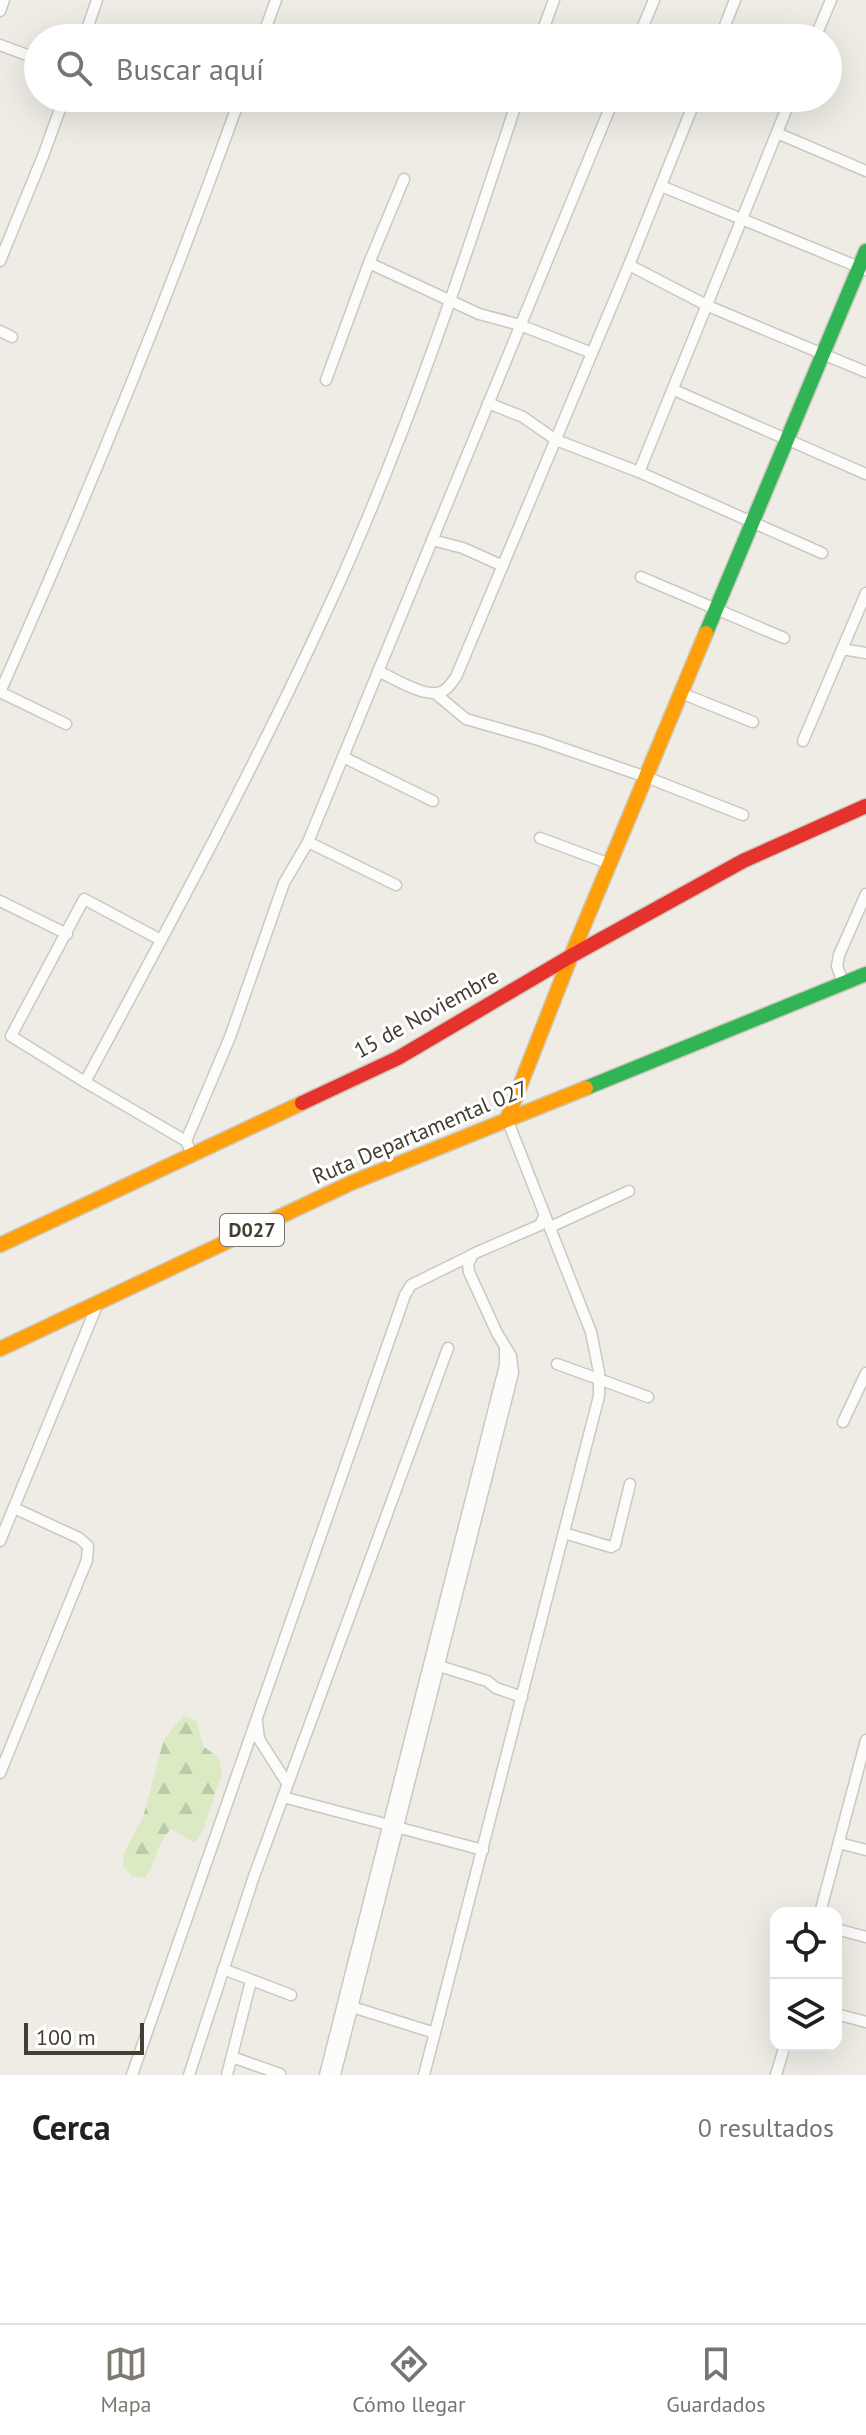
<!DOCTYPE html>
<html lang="es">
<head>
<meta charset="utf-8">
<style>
  body { margin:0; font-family:"PT Sans",sans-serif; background:#f6f6f6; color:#202124 }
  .controls { position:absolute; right:24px; bottom:24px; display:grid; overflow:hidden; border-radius:16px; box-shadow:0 8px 32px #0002 }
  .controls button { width:72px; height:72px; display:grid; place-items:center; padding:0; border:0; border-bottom:2px solid #e0e0e0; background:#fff; color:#202124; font:40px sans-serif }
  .scale { position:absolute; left:24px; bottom:20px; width:120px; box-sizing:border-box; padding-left:8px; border:4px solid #433d32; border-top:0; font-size:22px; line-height:28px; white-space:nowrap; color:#433d32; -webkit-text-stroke:6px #fff; paint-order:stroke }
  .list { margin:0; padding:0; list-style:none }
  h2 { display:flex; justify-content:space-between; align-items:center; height:104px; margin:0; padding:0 32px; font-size:34px }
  h2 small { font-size:26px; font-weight:400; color:#757577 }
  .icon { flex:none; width:44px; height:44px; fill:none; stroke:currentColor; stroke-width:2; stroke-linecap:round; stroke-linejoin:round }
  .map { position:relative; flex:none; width:866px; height:2075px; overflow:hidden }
  .search { position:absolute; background:#fff; box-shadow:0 8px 32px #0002; left:24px; right:24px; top:24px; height:88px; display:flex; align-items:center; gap:20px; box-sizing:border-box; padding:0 28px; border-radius:44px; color:#757577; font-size:30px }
  .sheet { height:248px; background:#fff }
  nav { display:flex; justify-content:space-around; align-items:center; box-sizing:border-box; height:112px; border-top:2px solid #e0e0e0; background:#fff; font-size:22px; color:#757577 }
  nav a { display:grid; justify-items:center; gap:4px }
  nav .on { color:#7f7a71 }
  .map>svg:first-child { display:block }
  .forest { fill:url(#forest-firs) }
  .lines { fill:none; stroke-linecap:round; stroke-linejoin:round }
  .street-casing { stroke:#cac8c1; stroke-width:13 }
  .fast-casing { stroke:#cdc9bc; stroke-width:17 }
  .slow-casing { stroke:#cdc9bc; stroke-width:17 }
  .jam-casing { stroke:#cdc9bc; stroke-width:17 }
  .street { stroke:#fcfcfb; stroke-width:10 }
  .fast { stroke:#30b455; stroke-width:14 }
  .slow { stroke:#ff9f0a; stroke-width:14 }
  .jam { stroke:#e5322d; stroke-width:14 }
  .labels { text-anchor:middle; stroke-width:6; stroke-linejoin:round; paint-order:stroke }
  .shield { fill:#fff; stroke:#7b7770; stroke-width:2 }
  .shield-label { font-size:20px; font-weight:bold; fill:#433d32 }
  .street-label { font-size:22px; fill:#433d32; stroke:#fff }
</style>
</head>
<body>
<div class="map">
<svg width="866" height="2075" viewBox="0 0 866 2075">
  <defs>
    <pattern id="forest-firs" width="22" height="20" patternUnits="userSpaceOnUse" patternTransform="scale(2)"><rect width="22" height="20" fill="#dbeac3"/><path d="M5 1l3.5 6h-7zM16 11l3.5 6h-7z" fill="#bdcaa8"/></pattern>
  </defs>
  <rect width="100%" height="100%" fill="#eeece5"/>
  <!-- forest -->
  <path class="forest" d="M183,1716L196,1720L204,1747L219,1758L222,1773L203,1830L195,1843L171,1829C155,1845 158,1860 145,1878L132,1876L123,1866L124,1853L143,1817L164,1739Z"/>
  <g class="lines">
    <defs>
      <g id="street">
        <path d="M0,11L4,0"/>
        <path d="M84,38L97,0"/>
        <path d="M262,38L276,0"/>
        <path d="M540,38L554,0"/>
        <path d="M638,38L654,0"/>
        <path d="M720,38L735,0"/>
        <path d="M815,38L831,0"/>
        <path d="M0,45L38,59"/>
        <path d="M777,133L866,171"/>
        <path d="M661,186L866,270"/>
        <path d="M0,261L43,156L64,98"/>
        <path d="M369,263L479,314L520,325L592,353"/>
        <path d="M629,265L708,306L866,372"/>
        <path d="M0,331L12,337"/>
        <path d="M326,380L369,263L404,179"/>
        <path d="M674,390L866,474"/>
        <path d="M488,403L523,417L556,440L639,472L822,553"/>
        <path d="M639,472L791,98"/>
        <path d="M432,540L463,548L503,566"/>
        <path d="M641,577L784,638"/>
        <path d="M842,649L866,653"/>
        <path d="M378,671C393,678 428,700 443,691C449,688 452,682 456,677L629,265L696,98"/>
        <path d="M0,692C87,497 168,299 240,98"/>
        <path d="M0,692L66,724"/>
        <path d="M681,693L753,722"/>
        <path d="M436,694L466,719L539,740L646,777L743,815"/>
        <path d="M803,741L866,593"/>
        <path d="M343,757L433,801"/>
        <path d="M540,838L610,864"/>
        <path d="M308,842L396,885"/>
        <path d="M0,901L67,934"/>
        <path d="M161,940L84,899L11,1036L85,1082C171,922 258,762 333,597C407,435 463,266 518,98"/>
        <path d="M843,983L837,966L839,955L866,894"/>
        <path d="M85,1082L186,1141"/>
        <path d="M192,1154L186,1141L230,1037L284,883L308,842L614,98"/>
        <path d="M550,1227L629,1191"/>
        <path d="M557,1364L648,1397"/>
        <path d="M843,1422L866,1373"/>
        <path d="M564,1533L611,1547L615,1545L630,1484"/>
        <path d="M0,1541L98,1303"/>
        <path d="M436,1665L487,1681L496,1688L522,1697"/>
        <path d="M257,1722L259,1739L287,1783"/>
        <path d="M0,1773L87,1560L88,1546L79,1538L14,1508"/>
        <path d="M283,1797L448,1348"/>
        <path d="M839,1843L866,1850"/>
        <path d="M820,1913L866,1740"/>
        <path d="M836,1929L866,1937"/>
        <path d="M223,1969L291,1995"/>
        <path d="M349,2006L435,2033"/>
        <path d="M836,2014L866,2022"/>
        <path d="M232,2057L280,2074"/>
        <path d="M132,2075L405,1295L411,1285L472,1255"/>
        <path d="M189,2075L253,1879L283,1797L483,1850"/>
        <path d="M227,2075L251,1981"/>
        <path d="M325,2075L505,1365V1348"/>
        <path d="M335,2075L513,1373L511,1356L497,1333L469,1272L468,1264L473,1254L540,1225L545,1215"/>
        <path d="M424,2075L599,1396V1372L591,1332L507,1119"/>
        <path d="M776,2075L785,2045"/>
      </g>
      <g id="fast">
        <path d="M706,633L866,251"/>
        <path d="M586,1088L866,974"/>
      </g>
      <g id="slow">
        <path d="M507,1119L571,956L706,633"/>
        <path d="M0,1245L302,1103"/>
        <path d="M0,1349L351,1183L586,1088"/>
      </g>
      <path id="jam" d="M302,1103L398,1058L571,956L743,861L866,806"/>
    </defs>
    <!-- street casing -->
    <use href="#street" class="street-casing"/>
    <!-- fast casing -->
    <use href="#fast" class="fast-casing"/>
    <!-- slow casing -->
    <use href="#slow" class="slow-casing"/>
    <!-- jam casing -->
    <use href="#jam" class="jam-casing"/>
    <!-- street -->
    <use href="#street" class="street"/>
    <!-- fast -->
    <use href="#fast" class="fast"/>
    <!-- slow -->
    <use href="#slow" class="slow"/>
    <!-- jam -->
    <use href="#jam" class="jam"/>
  </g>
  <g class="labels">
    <!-- shield labels -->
    <rect class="shield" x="220" y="1214" width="64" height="32" rx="6"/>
    <g class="shield-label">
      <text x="252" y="1237">D027</text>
    </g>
    <!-- street labels -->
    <g class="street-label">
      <text transform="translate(426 1013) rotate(-29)" y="8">15 de Noviembre</text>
      <text transform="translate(420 1132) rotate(-23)" y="8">Ruta Departamental 027</text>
    </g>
  </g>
</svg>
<div class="controls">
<button><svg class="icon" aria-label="locate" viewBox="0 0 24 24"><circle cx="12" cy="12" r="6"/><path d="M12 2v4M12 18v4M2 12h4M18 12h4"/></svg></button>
<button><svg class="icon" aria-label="layers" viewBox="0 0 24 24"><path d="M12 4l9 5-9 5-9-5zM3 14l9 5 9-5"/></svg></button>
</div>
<div class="scale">100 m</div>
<div class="search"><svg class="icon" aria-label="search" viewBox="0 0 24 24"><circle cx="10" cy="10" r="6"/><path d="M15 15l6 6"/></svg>Buscar aquí</div>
</div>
<section class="sheet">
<h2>Cerca<small>0 resultados</small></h2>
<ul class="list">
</ul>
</section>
<nav>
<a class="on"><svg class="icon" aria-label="map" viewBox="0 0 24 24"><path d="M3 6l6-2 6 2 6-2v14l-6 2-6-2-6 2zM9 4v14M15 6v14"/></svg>Mapa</a>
<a><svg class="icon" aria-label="directions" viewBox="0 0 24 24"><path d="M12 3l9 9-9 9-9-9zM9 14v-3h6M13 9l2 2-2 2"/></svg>Cómo llegar</a>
<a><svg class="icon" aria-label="saved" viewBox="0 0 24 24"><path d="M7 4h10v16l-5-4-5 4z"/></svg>Guardados</a>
</nav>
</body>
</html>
